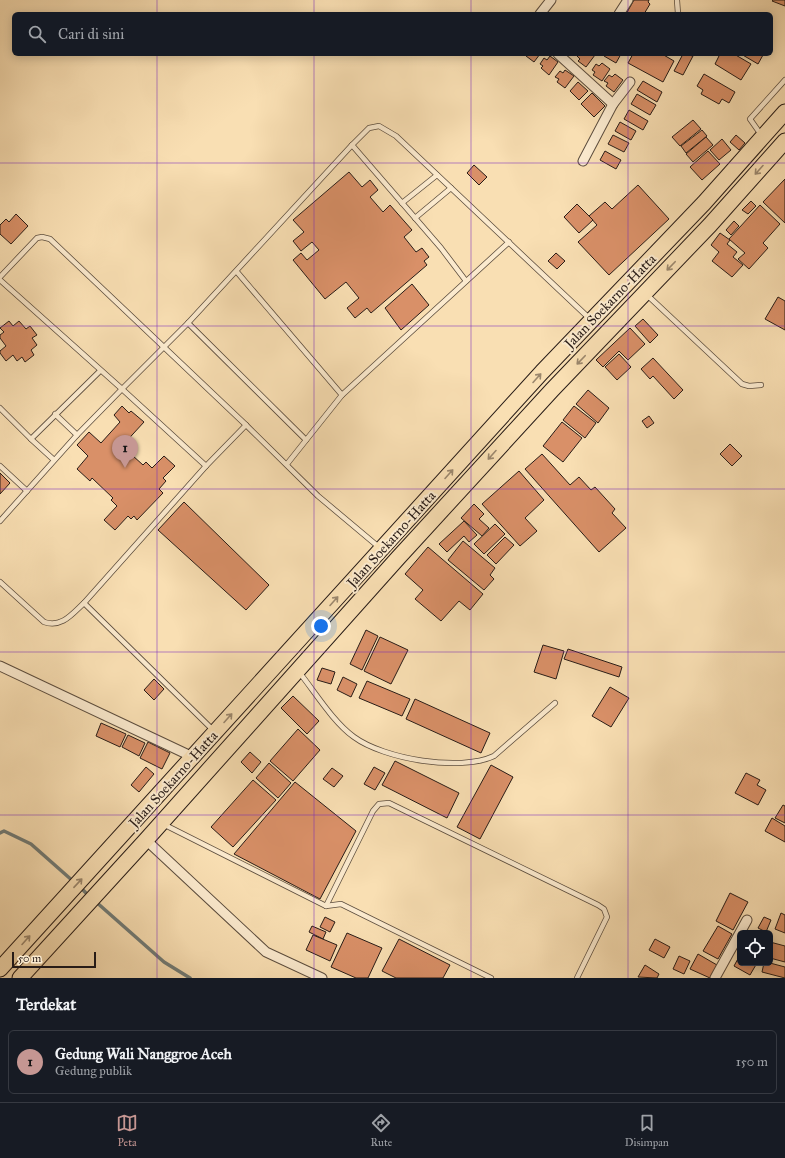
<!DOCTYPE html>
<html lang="id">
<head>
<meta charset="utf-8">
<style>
  body { margin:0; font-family:"IM FELL Great Primer",serif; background:#242831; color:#f1f3f6 }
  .controls { position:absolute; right:12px; bottom:12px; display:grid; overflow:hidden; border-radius:6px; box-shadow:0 2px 10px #0003 }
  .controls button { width:36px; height:36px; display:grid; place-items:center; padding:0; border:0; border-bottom:1px solid #363941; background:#171b24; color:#f1f3f6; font:20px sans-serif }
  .scale { position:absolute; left:12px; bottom:10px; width:84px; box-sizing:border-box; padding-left:4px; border:2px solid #281c17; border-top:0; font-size:11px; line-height:14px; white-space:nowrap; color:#281c17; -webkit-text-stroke:3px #fbeace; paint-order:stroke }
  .you { position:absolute; left:321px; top:626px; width:14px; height:14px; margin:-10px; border:3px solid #fff; border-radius:50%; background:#1a73e8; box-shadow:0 0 0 6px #1a73e833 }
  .badge { display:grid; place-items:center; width:26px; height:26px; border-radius:50%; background:#c59692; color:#111; font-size:13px; font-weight:700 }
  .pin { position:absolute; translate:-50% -33px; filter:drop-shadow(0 1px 2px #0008) }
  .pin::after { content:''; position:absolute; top:21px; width:14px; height:12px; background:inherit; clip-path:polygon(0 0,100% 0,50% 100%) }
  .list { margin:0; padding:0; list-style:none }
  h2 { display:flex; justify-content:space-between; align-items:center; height:52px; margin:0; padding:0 16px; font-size:17px }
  h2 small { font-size:13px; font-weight:400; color:#9ea1a6 }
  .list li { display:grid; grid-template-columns:26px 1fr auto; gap:12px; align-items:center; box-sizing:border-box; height:64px; margin:0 8px 8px; padding:0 8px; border:1px solid #363941; border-radius:6px }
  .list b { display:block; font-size:15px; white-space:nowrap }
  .list p { margin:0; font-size:13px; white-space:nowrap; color:#9ea1a6 }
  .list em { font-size:13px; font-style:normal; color:#9ea1a6 }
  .icon { flex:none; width:22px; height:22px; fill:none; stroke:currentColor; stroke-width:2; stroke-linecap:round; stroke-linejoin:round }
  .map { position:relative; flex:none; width:785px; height:978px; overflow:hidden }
  .search { position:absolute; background:#171b24; box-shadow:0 2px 10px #0003; left:12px; right:12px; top:12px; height:44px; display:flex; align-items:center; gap:10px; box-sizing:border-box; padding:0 14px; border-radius:6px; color:#9ea1a6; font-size:15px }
  .sheet { height:124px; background:#171b24 }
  nav { display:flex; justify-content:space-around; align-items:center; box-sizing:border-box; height:56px; border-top:1px solid #363941; background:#171b24; font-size:11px; color:#9ea1a6 }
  nav a { display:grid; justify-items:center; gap:2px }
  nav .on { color:#c59692 }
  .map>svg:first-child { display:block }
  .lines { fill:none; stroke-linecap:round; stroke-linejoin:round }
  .stream { stroke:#717b76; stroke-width:3.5 }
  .building { fill:#d99068; stroke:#281c17 }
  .service-casing { stroke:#5c4d3e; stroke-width:6 }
  .minor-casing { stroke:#5c4d3e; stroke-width:11 }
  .trunk-casing { stroke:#281c17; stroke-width:17 }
  .service { stroke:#fbeace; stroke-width:4.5 }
  .minor { stroke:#fbeace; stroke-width:9 }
  .trunk { stroke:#f9dfb3; stroke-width:15 }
  .oneway { stroke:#9b876d }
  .grid { fill:none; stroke:#7b2cbf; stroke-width:1; stroke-opacity:0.55 }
  .labels { text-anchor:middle; stroke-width:4; stroke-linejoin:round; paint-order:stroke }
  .street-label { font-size:14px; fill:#281c17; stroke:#fbeace }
</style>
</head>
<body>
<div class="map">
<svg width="785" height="978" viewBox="0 0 785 978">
  <rect width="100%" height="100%" fill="#f9dfb3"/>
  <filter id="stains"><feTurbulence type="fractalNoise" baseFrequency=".005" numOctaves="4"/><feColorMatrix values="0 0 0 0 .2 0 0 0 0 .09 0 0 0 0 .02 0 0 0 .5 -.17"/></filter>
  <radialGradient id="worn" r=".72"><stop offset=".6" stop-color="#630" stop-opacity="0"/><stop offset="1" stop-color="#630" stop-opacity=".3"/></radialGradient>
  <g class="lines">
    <!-- stream -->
    <g class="stream">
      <path d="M0,833L4,831L31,844L74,882"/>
      <path d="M80,887L90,897"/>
      <path d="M95,901L164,962L190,978"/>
    </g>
  </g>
  <!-- building -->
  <g class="building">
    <path d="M634,0H649L648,2L650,4L644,14H626Z"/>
    <path d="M773,0H785V6L772,1Z"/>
    <path d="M527,54H540L534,62L526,56Z"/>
    <path d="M578,54H593L595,55L586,67L578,61L580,59L577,56Z"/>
    <path d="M605,54H621L616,63L604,56Z"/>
    <path d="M633,54H662L674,61L663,82L628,63Z"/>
    <path d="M683,54L693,56L683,75L674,71Z"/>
    <path d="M716,54H734L751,64L741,80L715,64L719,56Z"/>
    <path d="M741,54H762L763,55L758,64Z"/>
    <path d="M550,56L558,62L549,75L541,68L543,66L540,64L544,58L547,60Z"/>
    <path d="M602,63L610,69L602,81L593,75L595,72L592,70L596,64L599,66Z"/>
    <path d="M565,70L574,76L565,88L557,82L559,79L555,77L560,71L563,73Z"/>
    <path d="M615,74L623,80L614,92L606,86L608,83L604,81L609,75L612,77Z"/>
    <path d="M704,74L735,92L729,103L722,99L719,104L701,94L703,90L697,86Z"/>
    <path d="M643,81L662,92L657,102L637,90Z"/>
    <path d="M578,82L588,91L579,100L570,91Z"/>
    <path d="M592,93L605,106L594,117L581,104Z"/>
    <path d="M637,94L656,105L650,115L631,104Z"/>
    <path d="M629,110L648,121L643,130L624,119Z"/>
    <path d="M693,120L701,129L680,146L672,137Z"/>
    <path d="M620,122L636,131L631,140L615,131Z"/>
    <path d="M702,130L707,136L686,153L681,146Z"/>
    <path d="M613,135L629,143L624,152L608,144Z"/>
    <path d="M736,135L745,143L739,150L730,142Z"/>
    <path d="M706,137L713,145L693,162L686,154Z"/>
    <path d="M722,139L731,150L719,160L710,150Z"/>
    <path d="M605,151L621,160L616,169L600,160Z"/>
    <path d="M708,151L720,164L702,180L690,167Z"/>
    <path d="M474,165L487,177L479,185L467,173Z"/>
    <path d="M349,172L362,187L370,180L378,190L370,197L383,212L390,205L412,230L404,237L416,252L422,248L429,257L424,261L427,265L371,313L367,308L355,318L347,308L359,298L346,282L325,299L293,260L301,253L307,260L319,250L312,242L301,251L293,241L304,232L293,220Z"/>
    <path d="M785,179V223L763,202Z"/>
    <path d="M638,185L669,219L609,275L578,242L597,225L589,216L605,202L612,209Z"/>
    <path d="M751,201L756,206L748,214L742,210Z"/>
    <path d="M577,204L593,220L579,233L564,217Z"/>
    <path d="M760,205L780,224L763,243L768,248L749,269L738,259L745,253L729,239Z"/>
    <path d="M16,214L28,226L11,244L0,234V225L6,219L9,222Z"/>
    <path d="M734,221L739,226L731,235L726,230Z"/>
    <path d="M720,233L730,240L727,244L737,252L733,257L743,265L732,277L712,261L719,252L711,245Z"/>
    <path d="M556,253L565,261L557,269L548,261Z"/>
    <path d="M412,284L429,305L401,330L385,308Z"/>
    <path d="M778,297L785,301V330L765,319Z"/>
    <path d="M643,319L658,335L650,343L635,326Z"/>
    <path d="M9,321L13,326L19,321L26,329L30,326L37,335L32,338L37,345L31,350L34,355L25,362L22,357L17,361L13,355L6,361L0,353V351L6,346L0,338V335L4,332L0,328Z"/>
    <path d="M630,328L645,344L628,360L619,351L603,367L596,360Z"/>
    <path d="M619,354L631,367L617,380L605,367Z"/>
    <path d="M653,358L683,390L674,399L653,376L650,379L641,369Z"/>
    <path d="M588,390L609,408L598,423L576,404Z"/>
    <path d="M122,406L129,413L131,411L144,422L122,446L143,465L146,462L152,468L164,456L175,466L163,478L166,481L159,489L163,493L137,520L134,516L131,519L128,516L115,530L104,520L117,506L111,500L113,498L92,478L90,481L77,469L88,456L77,445L89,432L101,443L120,422L114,415Z"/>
    <path d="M574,406L596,423L585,438L563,420Z"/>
    <path d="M649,416L654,423L647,428L642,421Z"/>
    <path d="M562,422L582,438L563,462L543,446Z"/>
    <path d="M730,444L742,456L732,466L720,454Z"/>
    <path d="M542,454L570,485L579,477L591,490L595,487L615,509L612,513L626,528L599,552L525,469Z"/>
    <path d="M519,471L544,500L525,518L537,531L520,546L482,504Z"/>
    <path d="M0,473L10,483L0,494Z"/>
    <path d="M184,502L269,585L246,610L158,530Z"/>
    <path d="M474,504L484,514L479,519L489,528L482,536L461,518Z"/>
    <path d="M464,521L477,535L469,542L464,536L447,552L439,544Z"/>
    <path d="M495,524L505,534L484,554L474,544Z"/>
    <path d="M505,537L514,545L496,564L487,555Z"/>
    <path d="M463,541L495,568L490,575L494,579L484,590L448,560Z"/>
    <path d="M428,547L483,594L470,610L459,601L441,621L415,599L423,590L405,574Z"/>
    <path d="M366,630L378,636L362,670L350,664Z"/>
    <path d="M380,637L408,650L391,684L364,671Z"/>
    <path d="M543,645L564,651L556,679L534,672Z"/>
    <path d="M568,649L622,667L619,677L564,659Z"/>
    <path d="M322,668L335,672L331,684L317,680Z"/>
    <path d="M343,677L357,684L351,697L337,690Z"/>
    <path d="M154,679L164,689L154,700L144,690Z"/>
    <path d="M367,681L410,699L402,716L359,698Z"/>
    <path d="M610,687L629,698L611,727L592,716Z"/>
    <path d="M293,696L319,721L307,734L281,708Z"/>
    <path d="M415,699L490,733L481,753L406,719Z"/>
    <path d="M101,723L126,734L120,747L96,736Z"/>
    <path d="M298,729L320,750L293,781L270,761Z"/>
    <path d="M128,735L145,743L139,756L122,747Z"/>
    <path d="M148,742L170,753L162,769L140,758Z"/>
    <path d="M250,752L261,762L252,773L241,762Z"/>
    <path d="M395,761L459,793L447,818L382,785Z"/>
    <path d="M269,763L291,783L278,798L256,778Z"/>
    <path d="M491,765L513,777L480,839L457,827Z"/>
    <path d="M146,767L154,774L139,792L131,785Z"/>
    <path d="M374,767L385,773L375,790L364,784Z"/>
    <path d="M332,768L343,776L334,787L323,779Z"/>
    <path d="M746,773L760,780L757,785L766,790L758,805L735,793Z"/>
    <path d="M253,780L276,800L233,847L211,827Z"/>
    <path d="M295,782L356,831L320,899L234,854Z"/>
    <path d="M783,805L785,806V823L775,818Z"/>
    <path d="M772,818L785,826V842L765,831Z"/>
    <path d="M730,893L748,902L733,930L716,921Z"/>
    <path d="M781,913L785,915V933L775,929Z"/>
    <path d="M325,917L335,922L330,932L320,927Z"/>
    <path d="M764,917L771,920L766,932L758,928Z"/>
    <path d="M312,926L326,932L323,939L309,932Z"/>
    <path d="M718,926L732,934L718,959L703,951Z"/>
    <path d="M347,933L382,948L368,978H356L331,967Z"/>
    <path d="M313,935L337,945L330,961L306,950Z"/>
    <path d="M399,939L450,965L443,978H396L382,971Z"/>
    <path d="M655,939L670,947L664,958L649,950Z"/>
    <path d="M770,942L785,946V962L770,958Z"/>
    <path d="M698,954L717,965L710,978L690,969Z"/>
    <path d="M740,955V963H757L750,975L734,966Z"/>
    <path d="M679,956L690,961L684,974L673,969Z"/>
    <path d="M764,963H770L785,967V978L762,972Z"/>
    <path d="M645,965L659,974L657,978L638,977Z"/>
  </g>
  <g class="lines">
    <defs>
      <g id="service">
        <path d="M677,0L678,14"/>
        <path d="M762,136L750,119L785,80"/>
        <path d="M352,145L441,248L466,281"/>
        <path d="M402,203L437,175"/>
        <path d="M415,218L451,188"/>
        <path d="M237,272L342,395"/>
        <path d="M0,277L37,238L42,237L50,239L246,425"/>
        <path d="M0,280L122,389L188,323L352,145L369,128L379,126L396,136L590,319"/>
        <path d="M646,294L742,384L749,386L761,385"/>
        <path d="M188,323L306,440"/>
        <path d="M0,408L31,439"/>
        <path d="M55,414L77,435"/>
        <path d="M54,460L31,439L100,371"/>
        <path d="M287,464L342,395L509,242"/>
        <path d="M0,466L27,491"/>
        <path d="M0,521L77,435L122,389L206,466"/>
        <path d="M0,582L44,622C62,628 72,614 84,603L206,466L246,425L318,496L380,548"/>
        <path d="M84,603L214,731"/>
        <path d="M299,672C315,692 333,722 354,737C384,759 460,772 494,756L555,703"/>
        <path d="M163,824L326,906L341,904L491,978"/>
        <path d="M326,906L373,811L379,804L389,803L598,905L604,909L607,917L577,978"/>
      </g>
      <g id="minor">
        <path d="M540,14L551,0"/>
        <path d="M619,14L628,0"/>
        <path d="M558,54L613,104"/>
        <path d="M583,161L613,104L630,82"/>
        <path d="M0,666L193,757"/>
        <path d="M146,840L266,952L322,978"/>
        <path d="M715,978L747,920"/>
      </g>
      <g id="trunk">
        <path d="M0,969L542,372L704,203L785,112"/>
        <path d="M20,978L146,840L398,558L552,390L710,225L785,141"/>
      </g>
    </defs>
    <!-- service casing -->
    <use href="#service" class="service-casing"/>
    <!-- minor casing -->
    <use href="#minor" class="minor-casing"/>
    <!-- trunk casing -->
    <use href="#trunk" class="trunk-casing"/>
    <!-- service -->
    <use href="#service" class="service"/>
    <!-- minor -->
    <use href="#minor" class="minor"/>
    <!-- trunk -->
    <use href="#trunk" class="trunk"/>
  </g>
  <!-- one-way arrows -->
  <defs><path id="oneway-shaft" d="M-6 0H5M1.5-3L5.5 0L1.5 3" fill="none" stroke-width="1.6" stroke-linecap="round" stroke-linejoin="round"/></defs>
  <g class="oneway">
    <use href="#oneway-shaft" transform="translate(759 170) rotate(132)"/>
    <use href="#oneway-shaft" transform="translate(671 266) rotate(134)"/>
    <use href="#oneway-shaft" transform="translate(581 360) rotate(134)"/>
    <use href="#oneway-shaft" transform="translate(537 378) rotate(-48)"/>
    <use href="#oneway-shaft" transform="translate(492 455) rotate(132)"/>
    <use href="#oneway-shaft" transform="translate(449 474) rotate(-48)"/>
    <use href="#oneway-shaft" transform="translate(334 601) rotate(-48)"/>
    <use href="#oneway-shaft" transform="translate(228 718) rotate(-48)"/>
    <use href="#oneway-shaft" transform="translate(78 883) rotate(-47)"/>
    <use href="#oneway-shaft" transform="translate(26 940) rotate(-48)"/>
  </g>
  <!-- grid -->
  <path class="grid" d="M157,0V14M314,0V14M471,0V14M628,0V14M157,54V978M314,54V978M471,54V978M628,54V978M0,163H785M0,326H785M0,489H785M0,652H785M0,815H785"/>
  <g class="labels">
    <!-- street labels -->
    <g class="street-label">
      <text transform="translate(610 301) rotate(-46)" y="5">Jalan Soekarno-Hatta</text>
      <text transform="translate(391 539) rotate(-48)" y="5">Jalan Soekarno-Hatta</text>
      <text transform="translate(173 779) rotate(-48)" y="5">Jalan Soekarno-Hatta</text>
    </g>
  </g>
  <rect width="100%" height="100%" filter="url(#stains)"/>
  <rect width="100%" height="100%" fill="url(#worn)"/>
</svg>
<div class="controls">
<button><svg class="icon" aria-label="locate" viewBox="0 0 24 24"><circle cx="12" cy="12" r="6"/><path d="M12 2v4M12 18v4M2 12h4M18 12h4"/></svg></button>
</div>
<div class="scale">50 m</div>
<div class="you"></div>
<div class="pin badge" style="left:125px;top:468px">1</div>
<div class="search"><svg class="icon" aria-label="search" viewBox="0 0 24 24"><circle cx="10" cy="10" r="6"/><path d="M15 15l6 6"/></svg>Cari di sini</div>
</div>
<section class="sheet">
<h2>Terdekat<small></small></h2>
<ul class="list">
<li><span class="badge">1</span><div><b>Gedung Wali Nanggroe Aceh</b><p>Gedung publik</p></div><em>150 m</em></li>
</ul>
</section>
<nav>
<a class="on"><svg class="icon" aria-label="map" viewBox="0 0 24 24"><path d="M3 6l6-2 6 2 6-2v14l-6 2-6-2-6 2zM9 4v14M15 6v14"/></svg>Peta</a>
<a><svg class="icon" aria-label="directions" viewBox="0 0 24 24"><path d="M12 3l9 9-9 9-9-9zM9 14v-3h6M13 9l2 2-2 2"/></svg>Rute</a>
<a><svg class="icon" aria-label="saved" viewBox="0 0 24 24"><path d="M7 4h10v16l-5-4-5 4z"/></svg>Disimpan</a>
</nav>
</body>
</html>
